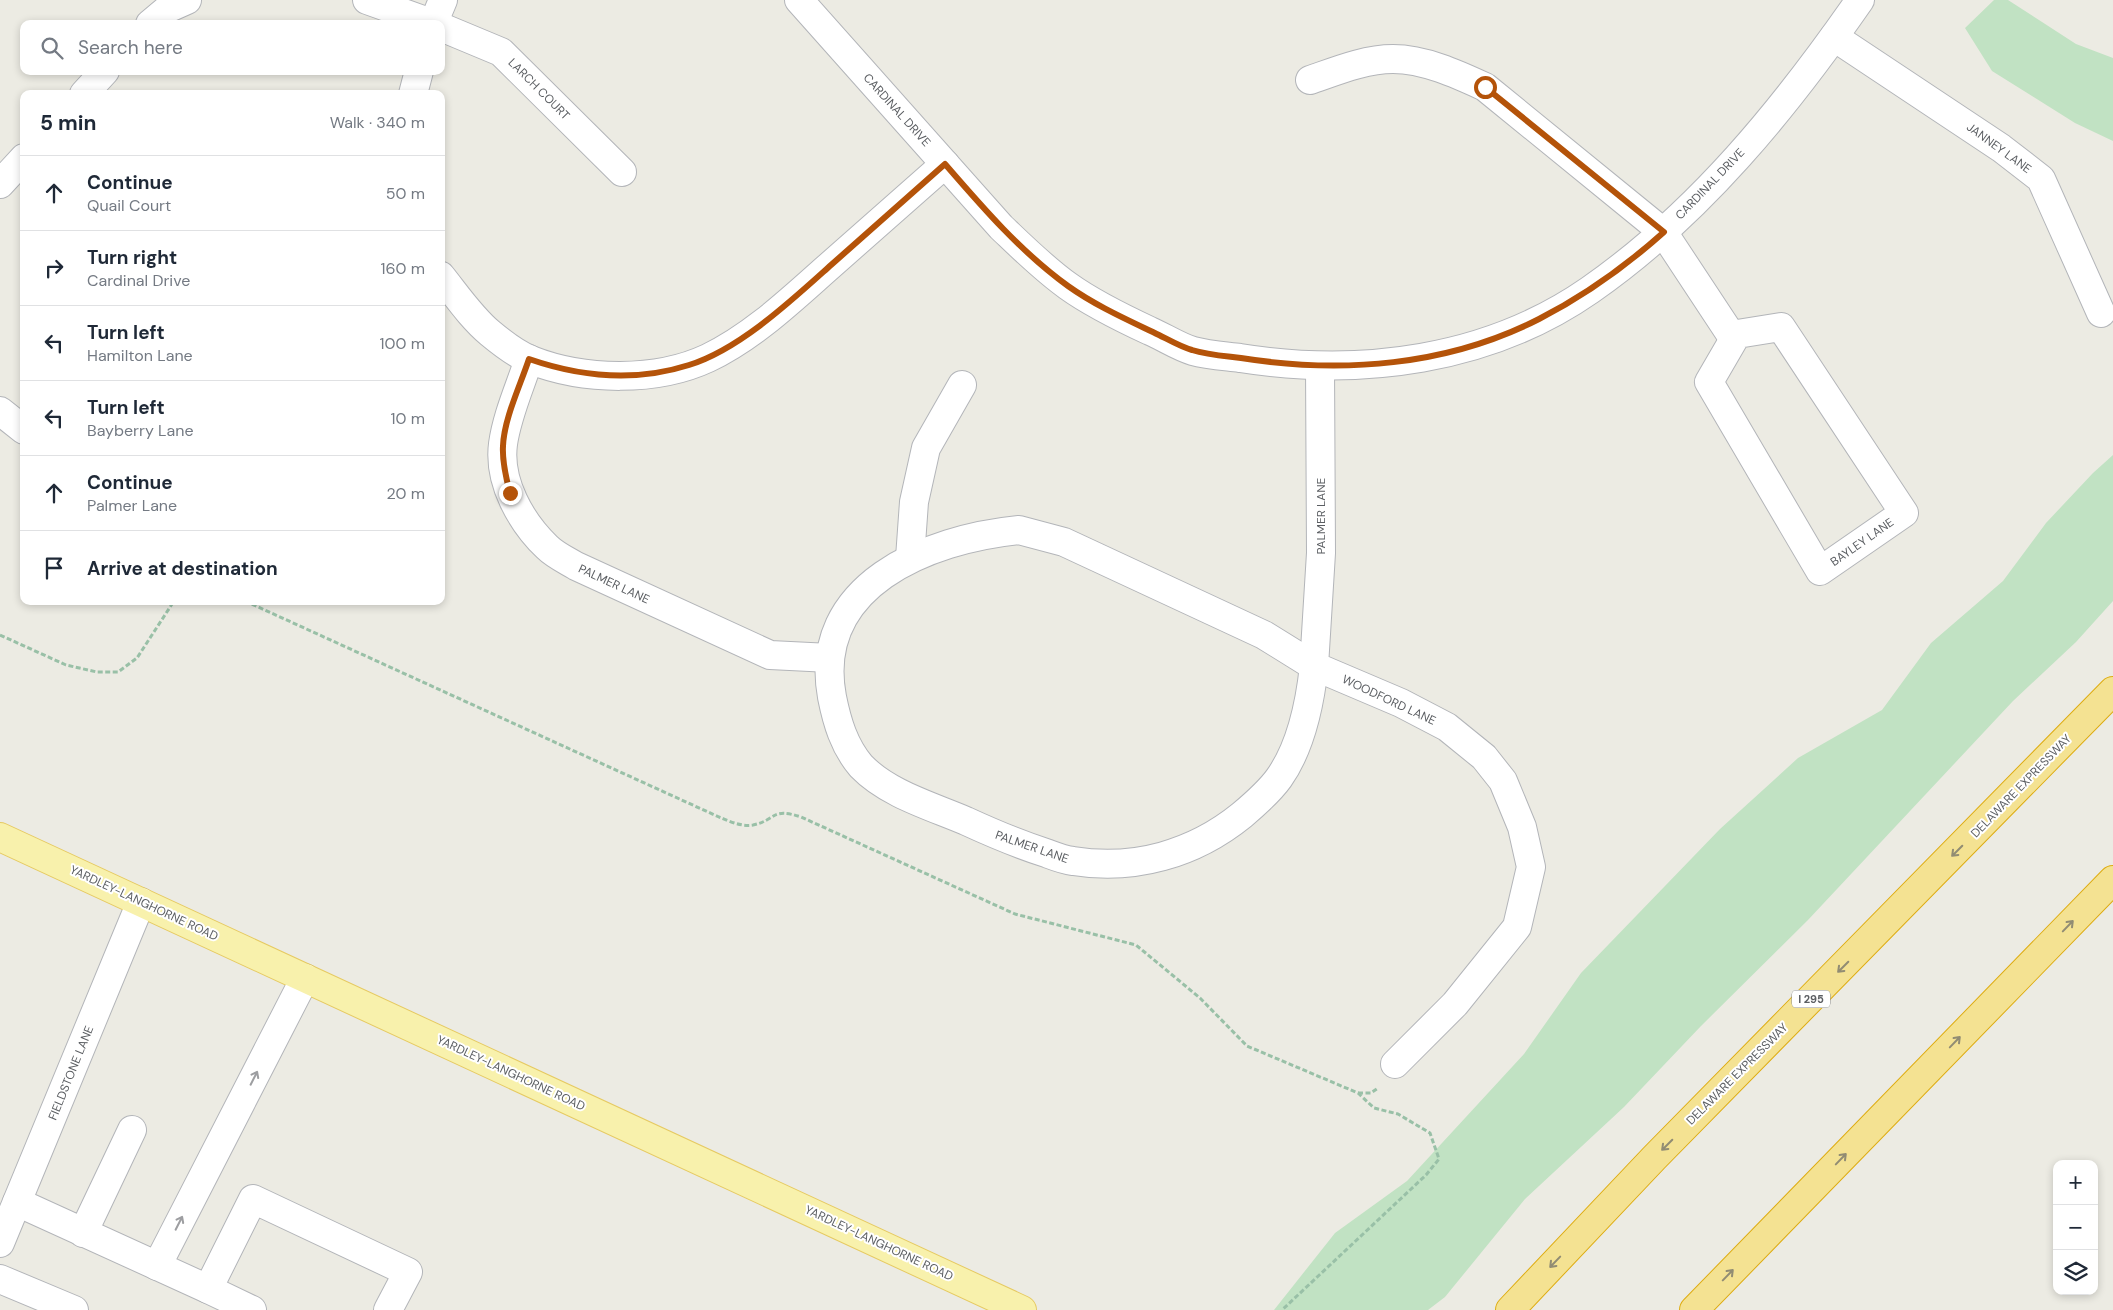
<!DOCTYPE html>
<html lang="en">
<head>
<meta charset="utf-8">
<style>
  body { margin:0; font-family:"DM Sans",sans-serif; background:#f6f6f7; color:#1f2937 }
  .controls { position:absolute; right:15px; bottom:15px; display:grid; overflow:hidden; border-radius:10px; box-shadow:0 2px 8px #0003 }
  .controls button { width:45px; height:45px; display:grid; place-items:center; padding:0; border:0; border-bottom:1px solid #e0e1e3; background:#fff; color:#1f2937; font:25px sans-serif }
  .stop { position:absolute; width:15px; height:15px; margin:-11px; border:4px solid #b45309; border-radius:50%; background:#fff }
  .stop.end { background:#b45309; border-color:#fff; box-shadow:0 1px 5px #0008 }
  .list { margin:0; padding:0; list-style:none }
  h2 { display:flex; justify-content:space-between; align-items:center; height:65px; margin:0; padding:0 20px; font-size:21px }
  h2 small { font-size:16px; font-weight:400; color:#747a83 }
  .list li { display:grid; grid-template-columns:32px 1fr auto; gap:15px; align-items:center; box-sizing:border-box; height:75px; padding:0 20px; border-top:1px solid #e0e1e3 }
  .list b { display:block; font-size:19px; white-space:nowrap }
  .list p { margin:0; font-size:16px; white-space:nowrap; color:#747a83 }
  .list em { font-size:16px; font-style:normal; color:#747a83 }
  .icon { flex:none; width:28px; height:28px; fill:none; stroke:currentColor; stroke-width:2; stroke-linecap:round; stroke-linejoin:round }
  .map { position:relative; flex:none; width:2113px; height:1310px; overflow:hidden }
  .search { position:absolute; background:#fff; box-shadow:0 2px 8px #0003; left:20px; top:20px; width:425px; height:55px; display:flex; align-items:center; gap:12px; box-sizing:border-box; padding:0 18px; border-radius:10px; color:#747a83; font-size:19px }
  .panel { position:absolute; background:#fff; box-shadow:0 2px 8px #0003; left:20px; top:90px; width:425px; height:515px; border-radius:10px }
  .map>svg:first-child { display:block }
  .green { fill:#c1e2c3 }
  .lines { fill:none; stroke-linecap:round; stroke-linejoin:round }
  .minor-casing { stroke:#b3b5b9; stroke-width:30 }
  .major-casing { stroke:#e6ca62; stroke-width:30 }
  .highway-casing { stroke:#deac11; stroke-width:30 }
  .path { stroke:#99c0a7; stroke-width:3; stroke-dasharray:5 2.5; stroke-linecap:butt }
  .minor { stroke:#fff; stroke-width:28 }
  .major { stroke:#f8f1ac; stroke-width:28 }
  .highway { stroke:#f4e292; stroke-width:28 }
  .oneway { stroke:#918c73 }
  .oneway2 { stroke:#9d9ea1 }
  .route { stroke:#b45309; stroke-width:6 }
  .labels { text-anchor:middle; stroke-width:4; stroke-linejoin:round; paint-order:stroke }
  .shield { fill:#fff; stroke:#8c8e91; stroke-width:1 }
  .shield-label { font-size:11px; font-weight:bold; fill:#5b5e62 }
  .street-label { font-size:12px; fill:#5b5e62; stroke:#fff }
</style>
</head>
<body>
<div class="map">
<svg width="2113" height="1310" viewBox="0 0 2113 1310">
  <rect width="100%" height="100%" fill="#ecebe3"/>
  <!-- green -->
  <g class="green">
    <path d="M1994,0H2008L2076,44L2113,58V141L2075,123L1992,71L1965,28Z"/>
    <path d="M2113,455V601L2076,642L2013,701L1808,920L1701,1026L1624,1107L1525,1199L1445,1297L1428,1310H1274L1335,1233L1407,1181L1524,1054L1581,973L1720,829L1798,758L1882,710L1931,643L2003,581L2046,523L2093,473Z"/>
  </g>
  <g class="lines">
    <defs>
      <g id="minor">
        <path d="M367,0L434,24"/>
        <path d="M799,0L1001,227C1023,248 1044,269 1068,286C1093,304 1122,318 1150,331C1164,337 1179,347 1193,351C1208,355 1224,356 1240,358C1360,377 1488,361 1590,290C1699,214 1785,108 1860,0"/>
        <path d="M150,24L169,8L187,0"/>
        <path d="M433,24L443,0"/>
        <path d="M441,27L501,52L622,172"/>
        <path d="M1834,37L2001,148L2041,179L2101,313"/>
        <path d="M1310,80C1336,71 1365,59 1393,59C1424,59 1457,74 1485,87L1663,232L1731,335"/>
        <path d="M84,94L105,71"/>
        <path d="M413,94L419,71"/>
        <path d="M0,184L24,158"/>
        <path d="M441,276C457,296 471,317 490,333C502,343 518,355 531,360C584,381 657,382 708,358C752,337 790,301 826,269C866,234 905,199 945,164"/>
        <path d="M1781,327L1904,513L1820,571L1709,382L1734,339L1731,335Z"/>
        <path d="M529,359C520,387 507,415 503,444C498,482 521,522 547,547C555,555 566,560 576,566L770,655L830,658"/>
        <path d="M1320,366L1321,553L1314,666L1401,703L1447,727L1484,757L1503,781L1522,827L1531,867L1517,927L1455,1004L1395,1064"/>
        <path d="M0,411L24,430"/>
        <path d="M1019,530L1064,542L1264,635L1314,666C1310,703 1301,747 1279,778C1269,792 1255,804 1242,815C1194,854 1134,871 1073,861C1064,860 1054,856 1046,853C1018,844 992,833 966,821C931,806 888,794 861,766C844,746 837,722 832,697C811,585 928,539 1019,530Z"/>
        <path d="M910,558L914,502L926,448L962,385"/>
        <path d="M17,1202L208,1289L253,1199L408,1272L388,1310"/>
        <path d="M83,1233L132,1130"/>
        <path d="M0,1243L141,902"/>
        <path d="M157,1266L305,978"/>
        <path d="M0,1279L74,1310"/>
        <path d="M208,1289L252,1310"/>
      </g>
      <path id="major" d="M0,837L1022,1310"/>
      <g id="highway">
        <path d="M1510,1310L1654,1158L2113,691"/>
        <path d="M1694,1310L2113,880"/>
      </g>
    </defs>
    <!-- minor casing -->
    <use href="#minor" class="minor-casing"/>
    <!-- major casing -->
    <use href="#major" class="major-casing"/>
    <!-- highway casing -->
    <use href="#highway" class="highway-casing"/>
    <!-- path -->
    <g class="path">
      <path d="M245,601L719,817C729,821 741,827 753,825C777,820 771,807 801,817L1015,914L1136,945L1200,998L1247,1046L1358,1093L1374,1108L1398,1114L1430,1133L1439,1159L1426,1175L1282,1310"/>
      <path d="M0,635L66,665L97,672H118L137,658L174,601"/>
      <path d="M1358,1093H1371L1378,1088"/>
    </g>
    <!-- minor -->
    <use href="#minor" class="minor"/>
    <!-- major -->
    <use href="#major" class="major"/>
    <!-- highway -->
    <use href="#highway" class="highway"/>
  </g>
  <!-- one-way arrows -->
  <defs><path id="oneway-shaft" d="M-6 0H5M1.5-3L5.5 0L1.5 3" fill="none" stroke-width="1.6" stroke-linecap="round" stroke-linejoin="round" transform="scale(1.25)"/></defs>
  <g class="oneway">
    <use href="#oneway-shaft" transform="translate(1957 851) rotate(135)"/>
    <use href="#oneway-shaft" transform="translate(2068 926) rotate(-46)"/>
    <use href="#oneway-shaft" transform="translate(1843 967) rotate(135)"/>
    <use href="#oneway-shaft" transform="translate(1955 1042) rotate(-46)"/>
    <use href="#oneway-shaft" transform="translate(1667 1145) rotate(135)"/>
    <use href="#oneway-shaft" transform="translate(1841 1159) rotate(-46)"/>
    <use href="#oneway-shaft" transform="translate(1555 1262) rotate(134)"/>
    <use href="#oneway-shaft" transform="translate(1728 1275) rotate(-46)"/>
  </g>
  <g class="oneway2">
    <use href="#oneway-shaft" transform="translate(254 1078) rotate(-63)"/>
    <use href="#oneway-shaft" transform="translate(179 1223) rotate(-63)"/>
  </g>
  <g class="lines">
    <!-- route -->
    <path class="route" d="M510,493C506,478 502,462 503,446C504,419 520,386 529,359C581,377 636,382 689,365C740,349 792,300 831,265C869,231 907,198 945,164C983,208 1021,252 1068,286C1096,306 1128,320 1159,335C1169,340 1181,347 1192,350C1208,355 1225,356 1241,358C1342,374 1447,366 1539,319C1584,296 1626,266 1664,232L1485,87"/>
  </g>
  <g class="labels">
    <!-- shield labels -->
    <rect class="shield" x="1792" y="990.5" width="38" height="17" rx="4"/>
    <g class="shield-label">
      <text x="1811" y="1003">I 295</text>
    </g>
    <!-- street labels -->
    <g class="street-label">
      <text transform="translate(539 89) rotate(45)" y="4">LARCH COURT</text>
      <text transform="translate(897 110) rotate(48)" y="4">CARDINAL DRIVE</text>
      <text transform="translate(1999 148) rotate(36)" y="4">JANNEY LANE</text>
      <text transform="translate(1710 184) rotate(-46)" y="4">CARDINAL DRIVE</text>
      <text transform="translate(1321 516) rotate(-90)" y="4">PALMER LANE</text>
      <text transform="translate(1862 542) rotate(-35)" y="4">BAYLEY LANE</text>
      <text transform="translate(614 584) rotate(25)" y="4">PALMER LANE</text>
      <text transform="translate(1389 700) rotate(25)" y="4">WOODFORD LANE</text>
      <text transform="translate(2021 786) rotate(-46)" y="4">DELAWARE EXPRESSWAY</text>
      <text transform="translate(1032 847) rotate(19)" y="4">PALMER LANE</text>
      <text transform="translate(144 903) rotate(25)" y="4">YARDLEY-LANGHORNE ROAD</text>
      <text transform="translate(71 1073) rotate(-68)" y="4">FIELDSTONE LANE</text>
      <text transform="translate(511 1073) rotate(25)" y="4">YARDLEY-LANGHORNE ROAD</text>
      <text transform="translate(1737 1074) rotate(-45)" y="4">DELAWARE EXPRESSWAY</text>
      <text transform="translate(879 1243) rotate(25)" y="4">YARDLEY-LANGHORNE ROAD</text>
    </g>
  </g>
</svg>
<div class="controls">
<button>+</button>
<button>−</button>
<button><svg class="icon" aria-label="layers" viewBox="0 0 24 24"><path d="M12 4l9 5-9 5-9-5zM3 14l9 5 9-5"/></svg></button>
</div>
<div class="stop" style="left:1485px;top:87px"></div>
<div class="stop end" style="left:510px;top:493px"></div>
<div class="search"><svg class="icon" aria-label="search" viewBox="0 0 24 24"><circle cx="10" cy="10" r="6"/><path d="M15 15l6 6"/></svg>Search here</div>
<section class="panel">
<h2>5 min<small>Walk · 340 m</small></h2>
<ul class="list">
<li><svg class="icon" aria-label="ahead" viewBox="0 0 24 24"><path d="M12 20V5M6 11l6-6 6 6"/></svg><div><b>Continue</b><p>Quail Court</p></div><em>50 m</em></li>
<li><svg class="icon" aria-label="right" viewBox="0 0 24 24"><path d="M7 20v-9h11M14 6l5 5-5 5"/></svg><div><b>Turn right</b><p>Cardinal Drive</p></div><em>160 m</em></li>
<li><svg class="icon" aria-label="left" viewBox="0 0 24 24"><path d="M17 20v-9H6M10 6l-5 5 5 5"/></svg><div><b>Turn left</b><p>Hamilton Lane</p></div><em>100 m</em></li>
<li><svg class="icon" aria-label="left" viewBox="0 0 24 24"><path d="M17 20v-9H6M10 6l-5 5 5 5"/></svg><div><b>Turn left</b><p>Bayberry Lane</p></div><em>10 m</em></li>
<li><svg class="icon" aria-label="ahead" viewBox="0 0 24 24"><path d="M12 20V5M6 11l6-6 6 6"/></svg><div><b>Continue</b><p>Palmer Lane</p></div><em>20 m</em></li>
<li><svg class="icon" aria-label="arrive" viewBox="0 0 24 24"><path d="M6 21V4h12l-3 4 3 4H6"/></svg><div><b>Arrive at destination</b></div></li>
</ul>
</section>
</div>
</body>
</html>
